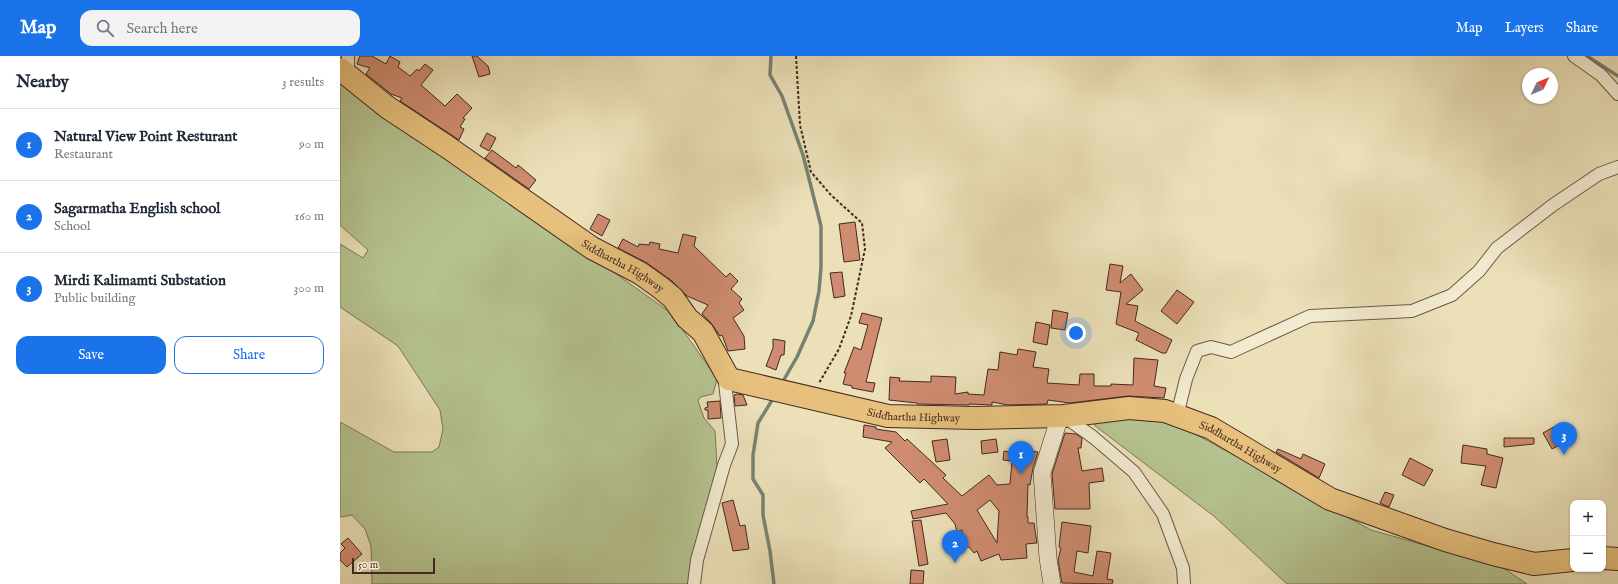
<!DOCTYPE html>
<html lang="en">
<head>
<meta charset="utf-8">
<style>
  body { margin:0; font-family:"IM FELL English",serif; background:#f2f2f3; color:#1f2937 }
  .controls { position:absolute; right:12px; bottom:12px; display:grid; overflow:hidden; border-radius:8px; box-shadow:0 1px 3px #0004 }
  .controls button { width:36px; height:36px; display:grid; place-items:center; padding:0; border:0; border-bottom:1px solid #e0e1e3; background:#fff; color:#1f2937; font:20px sans-serif }
  .compass { position:absolute; left:1182px; top:12px; width:36px; height:36px; border-radius:50%; background:#fff; box-shadow:0 1px 3px #0004; rotate:46deg }
  .scale { position:absolute; left:12px; bottom:10px; width:83px; box-sizing:border-box; padding-left:4px; border:2px solid #44291f; border-top:0; font-size:11px; line-height:14px; white-space:nowrap; color:#44291f; -webkit-text-stroke:3px #f2ebd1; paint-order:stroke }
  .you { position:absolute; left:736px; top:277px; width:14px; height:14px; margin:-10px; border:3px solid #fff; border-radius:50%; background:#1a73e8; box-shadow:0 0 0 6px #1a73e833 }
  .badge { display:grid; place-items:center; width:26px; height:26px; border-radius:50%; background:#1a73e8; color:#fff; font-size:13px; font-weight:700 }
  .pin { position:absolute; translate:-50% -33px; filter:drop-shadow(0 1px 2px #0008) }
  .pin::after { content:''; position:absolute; top:21px; width:14px; height:12px; background:inherit; clip-path:polygon(0 0,100% 0,50% 100%) }
  .list { margin:0; padding:0; list-style:none }
  h2 { display:flex; justify-content:space-between; align-items:center; height:52px; margin:0; padding:0 16px; font-size:17px }
  h2 small { font-size:13px; font-weight:400; color:#747a83 }
  .list li { display:grid; grid-template-columns:26px 1fr auto; gap:12px; align-items:center; box-sizing:border-box; height:72px; padding:0 16px; border-top:1px solid #e0e1e3 }
  .list b { display:block; font-size:15px; white-space:nowrap }
  .list p { margin:0; font-size:13px; white-space:nowrap; color:#747a83 }
  .list em { font-size:13px; font-style:normal; color:#747a83 }
  .actions { display:flex; gap:8px; padding:12px 16px }
  .actions a { flex:1; padding:9px 0; border:1px solid #1a73e8; border-radius:12px; text-align:center; font-size:14px; color:#1a73e8 }
  .actions .main { background:#1a73e8; color:#fff }
  .icon { flex:none; width:22px; height:22px; fill:none; stroke:currentColor; stroke-width:2; stroke-linecap:round; stroke-linejoin:round }
  .map { position:relative; flex:none; width:1278px; height:528px; overflow:hidden }
  header { display:flex; align-items:center; gap:24px; box-sizing:border-box; height:56px; padding:0 20px; background:#1a73e8; color:#fff }
  header strong { font-size:19px }
  nav { display:flex; gap:22px; margin-inline-start:auto; font-size:14px }
  .search { width:280px; height:36px; background:#f2f2f3; display:flex; align-items:center; gap:10px; box-sizing:border-box; padding:0 14px; border-radius:12px; color:#747a83; font-size:15px }
  main { display:flex }
  aside { flex:1; background:#fff }
  .map>svg:first-child { display:block }
  .green { fill:#b5c390; stroke:#7c7658 }
  .lines { fill:none; stroke-linecap:round; stroke-linejoin:round }
  .stream { stroke:#778273; stroke-width:3.5 }
  .building { fill:#cf8c70; stroke:#44291f; fill-rule:evenodd }
  .street-casing { stroke:#6e5745; stroke-width:14 }
  .secondary-casing { stroke:#44291f; stroke-width:18 }
  .highway-casing { stroke:#44291f; stroke-width:24 }
  .path { stroke:#44291f; stroke-width:2; stroke-dasharray:3 2; stroke-linecap:butt }
  .street { stroke:#f2ebd1; stroke-width:12 }
  .secondary { stroke:#f2ebd1; stroke-width:17 }
  .highway { stroke:#e6c07c; stroke-width:22 }
  .labels { text-anchor:middle; stroke-width:3.5; stroke-linejoin:round; paint-order:stroke }
  .street-label { font-size:11px; fill:#44291f; stroke:#f2ebd1 }
</style>
</head>
<body>
<header>
<strong>Map</strong>
<div class="search"><svg class="icon" aria-label="search" viewBox="0 0 24 24"><circle cx="10" cy="10" r="6"/><path d="M15 15l6 6"/></svg>Search here</div>
<nav><a>Map</a><a>Layers</a><a>Share</a></nav>
</header>
<main>
<aside>
<h2>Nearby<small>3 results</small></h2>
<ul class="list">
<li><span class="badge">1</span><div><b>Natural View Point Resturant</b><p>Restaurant</p></div><em>90 m</em></li>
<li><span class="badge">2</span><div><b>Sagarmatha English school</b><p>School</p></div><em>160 m</em></li>
<li><span class="badge">3</span><div><b>Mirdi Kalimamti Substation</b><p>Public building</p></div><em>300 m</em></li>
</ul>
<div class="actions"><a class="main">Save</a><a>Share</a></div>
</aside>
<div class="map">
<svg width="1278" height="528" viewBox="0 0 1278 528">
  <rect width="100%" height="100%" fill="#ebe0b8"/>
  <filter id="stains"><feTurbulence type="fractalNoise" baseFrequency=".005" numOctaves="4"/><feColorMatrix values="0 0 0 0 .2 0 0 0 0 .09 0 0 0 0 .02 0 0 0 .5 -.17"/></filter>
  <radialGradient id="worn" r=".72"><stop offset=".6" stop-color="#630" stop-opacity="0"/><stop offset="1" stop-color="#630" stop-opacity=".3"/></radialGradient>
  <!-- green -->
  <g class="green">
    <path d="M0,22L31,53L157,133L331,257L377,323L373,338L360,341L358,345L364,362L375,375L377,411L352,503L350,528H32L31,490L25,473L12,459L0,461V366L54,396H92L99,391L103,373L100,354L58,290L0,251V188L23,202L28,194L0,169Z"/>
    <path d="M768,359L804,360L846,373L1031,474L1162,511L1187,528H947L875,461L754,369Z"/>
  </g>
  <g class="lines">
    <!-- stream -->
    <g class="stream">
      <path d="M431,0L430,19L442,40L463,99L481,170V211L479,235L473,265L457,301L442,327"/>
      <path d="M1247,0L1278,20"/>
      <path d="M434,341L418,367L413,399V423L423,439V459L430,495L434,528"/>
    </g>
  </g>
  <!-- building -->
  <g class="building">
    <path d="M20,0H32L46,8L50,0L60,6L58,11L70,20L77,13L79,15L85,8L93,14L81,29L105,50L117,38L132,52L123,62L125,63L120,71L124,73L119,84L60,45L62,42L51,38L26,18L30,12L17,8Z"/>
    <path d="M132,0H137L148,10L150,18L139,21Z"/>
    <path d="M147,77L156,82L149,95L140,90Z"/>
    <path d="M152,94L176,112L178,109L196,124L189,133L145,102Z"/>
    <path d="M258,158L270,164L262,180L250,173Z"/>
    <path d="M515,166L520,204L504,206L499,168Z"/>
    <path d="M343,178L356,181L354,190L386,221L390,217L398,225L391,233L402,243L399,247L404,254L393,262L404,280L405,293L388,295L382,279L380,280L371,267L362,258L368,249L347,240L332,225L307,207L278,192L283,183L298,191L299,188L309,189L310,186L320,188L319,193L338,197Z"/>
    <path d="M770,208L783,210L780,227L791,218L803,234L786,248L798,250L795,265L832,284L826,297H822L796,284L799,277L776,268L781,236L766,234Z"/>
    <path d="M502,216L505,240L494,242L490,217Z"/>
    <path d="M837,234L854,246L837,268L821,255Z"/>
    <path d="M713,254L728,257L725,274L711,272Z"/>
    <path d="M522,257L542,262L526,326L535,327L533,336L512,332V330L503,328L506,317H504L514,291L521,294L528,269L519,267Z"/>
    <path d="M696,266L710,269L707,289L693,286Z"/>
    <path d="M433,283L445,285L444,299H441L436,314L426,310L433,292Z"/>
    <path d="M678,293L696,296L693,311L709,313L707,327L739,329L740,318H754V330H771V328L793,329L794,302L818,304L814,330L826,332L824,342L788,340L730,347L708,344L707,348L668,349L652,346V349L629,348V349L577,348V347L549,344L550,321L560,322L559,325L591,326V320L616,321L615,338L628,336V338L644,339L648,313L658,314L660,296L677,299Z"/>
    <path d="M397,338L403,339L407,349L395,350L394,339Z"/>
    <path d="M380,345L381,362L368,363V354H365V352L368,351L367,346Z"/>
    <path d="M1219,368L1228,384L1212,393L1203,377Z"/>
    <path d="M524,369L536,371V373L556,376L565,385L567,383L606,419L603,422L622,440L649,419L657,429L670,428L672,405L663,404L664,395L676,397V393L698,396L693,412L690,429L688,428L687,461H688V467H694L697,487L686,488L687,502L661,504L659,498L641,505L637,495L634,497L629,491H625L622,474L617,476L615,468L606,457L573,463L571,455L608,448L584,423L580,427L545,392L552,386L523,381ZM650,444L659,455L657,487L637,454Z"/>
    <path d="M725,377L736,378L742,382L741,392H738L742,415L762,412L764,425L749,427L750,453H715L712,418Z"/>
    <path d="M1164,382H1194V388L1164,391Z"/>
    <path d="M607,383L610,404L596,406L592,385Z"/>
    <path d="M656,383L658,396L642,398L641,385Z"/>
    <path d="M1123,389L1147,393V398L1163,402L1156,432L1141,429L1146,410L1121,407Z"/>
    <path d="M938,393L961,403L963,398L985,408L979,422L936,396Z"/>
    <path d="M1070,402L1093,414L1084,430L1062,419Z"/>
    <path d="M1045,436L1054,439L1049,451L1040,447Z"/>
    <path d="M393,444L400,470L405,469L409,493L393,495L382,447Z"/>
    <path d="M581,464L588,508L579,510L572,465Z"/>
    <path d="M722,466L751,470L748,497L737,495L734,516L753,520L757,495L771,497L767,523L773,524L772,528L722,527L718,504L721,492L719,491Z"/>
    <path d="M8,482L22,498L7,511L0,504V497L5,492L1,488Z"/>
    <path d="M571,514L584,515L583,528H570Z"/>
  </g>
  <g class="lines">
    <defs>
      <g id="street">
        <path d="M1234,0L1261,19L1278,38"/>
        <path d="M5,18L8,12V0"/>
        <path d="M837,360L846,323L857,295L871,291L891,296L970,260L1072,255L1112,239L1139,215L1157,192L1213,149L1259,118L1278,111"/>
        <path d="M725,361L753,381L794,416L823,458L843,512L844,528"/>
        <path d="M354,528L357,504L384,409L392,388L384,318"/>
      </g>
      <path id="secondary" d="M712,528L708,502L702,417L720,360"/>
      <g id="highway">
        <path id="s1" d="M0,13L47,51L106,90L252,192L300,217L321,232L333,242L347,262L363,276L389,323L548,360L636,362L724,360L789,352L825,355L871,372L990,443L1105,484L1153,498L1194,508L1233,504"/>
        <path d="M1263,502L1278,503"/>
      </g>
    </defs>
    <!-- street casing -->
    <use href="#street" class="street-casing"/>
    <!-- secondary casing -->
    <use href="#secondary" class="secondary-casing"/>
    <!-- highway casing -->
    <use href="#highway" class="highway-casing"/>
    <!-- path -->
    <path class="path" d="M456,0L460,69L471,116L491,139L522,167L525,193L511,260L499,293L479,327"/>
    <!-- street -->
    <use href="#street" class="street"/>
    <!-- secondary -->
    <use href="#secondary" class="secondary"/>
    <!-- highway -->
    <use href="#highway" class="highway"/>
  </g>
  <g class="labels">
    <!-- street labels -->
    <g class="street-label">
      <text dy="4" stroke="none"><textPath href="#s1" startOffset="345">Siddhartha Highway</textPath></text>
      <text dy="4" stroke="none"><textPath href="#s1" startOffset="693">Siddhartha Highway</textPath></text>
      <text dy="4" stroke="none"><textPath href="#s1" startOffset="1029">Siddhartha Highway</textPath></text>
    </g>
  </g>
  <rect width="100%" height="100%" filter="url(#stains)"/>
  <rect width="100%" height="100%" fill="url(#worn)"/>
</svg>
<div class="controls">
<button>+</button>
<button>−</button>
</div>
<svg class="compass" viewBox="-18 -18 36 36"><path d="M0-13l5 13h-10z" fill="#e53935"/><path d="M0 13l5-13h-10z" fill="#747a83"/></svg>
<div class="scale">50 m</div>
<div class="you"></div>
<div class="pin badge" style="left:681px;top:418px">1</div>
<div class="pin badge" style="left:615px;top:507px">2</div>
<div class="pin badge" style="left:1224px;top:399px">3</div>
</div>
</main>
</body>
</html>
